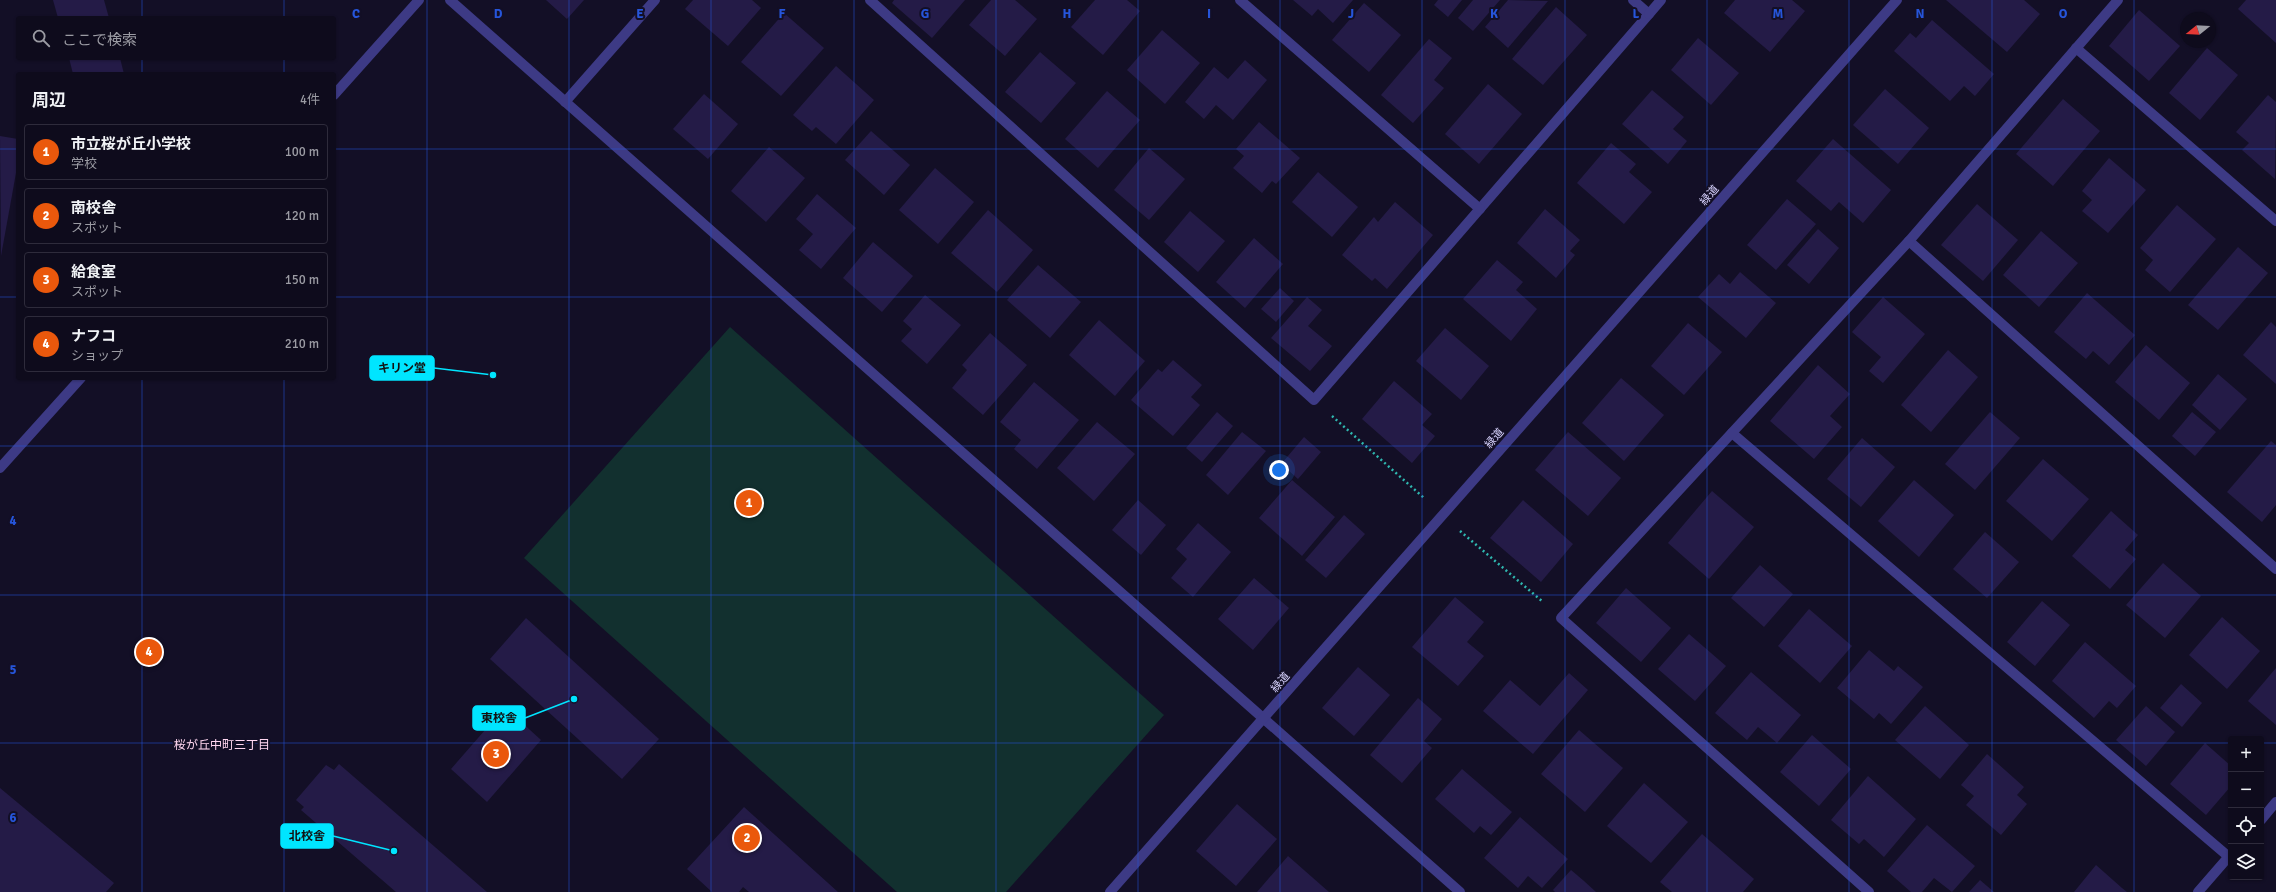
<!DOCTYPE html>
<html lang="ja">
<head>
<meta charset="utf-8">
<style>
  body { margin:0; font-family:Signika,"Noto Sans JP",sans-serif; background:#1c1929; color:#f1f3f6 }
  .controls { position:absolute; right:12px; bottom:12px; display:grid; overflow:hidden; border-radius:4px; box-shadow:0 1px 3px #0004 }
  .controls button { width:36px; height:36px; display:grid; place-items:center; padding:0; border:0; border-bottom:1px solid #2e2b3b; background:#0e0b1c; color:#f1f3f6; font:20px sans-serif }
  .compass { position:absolute; left:2180px; top:12px; width:36px; height:36px; border-radius:50%; background:#0e0b1c; box-shadow:0 1px 3px #0004; rotate:252deg }
  .you { position:absolute; left:1279px; top:470px; width:14px; height:14px; margin:-10px; border:3px solid #fff; border-radius:50%; background:#1a73e8; box-shadow:0 0 0 6px #1a73e833 }
  .badge { display:grid; place-items:center; width:26px; height:26px; border-radius:50%; background:#ea580c; color:#fff; font-size:13px; font-weight:700 }
  .pin { position:absolute; translate:-50% -50%; border:2px solid #fff; box-shadow:0 1px 4px #0006 }
  .list { margin:0; padding:0; list-style:none }
  h2 { display:flex; justify-content:space-between; align-items:center; height:52px; margin:0; padding:0 16px; font-size:17px }
  h2 small { font-size:13px; font-weight:400; color:#9b9ba3 }
  .list li { display:grid; grid-template-columns:26px 1fr auto; gap:12px; align-items:center; box-sizing:border-box; height:56px; margin:0 8px 8px; padding:0 8px; border:1px solid #2e2b3b; border-radius:4px }
  .list b { display:block; font-size:15px; white-space:nowrap }
  .list p { margin:0; font-size:13px; white-space:nowrap; color:#9b9ba3 }
  .list em { font-size:13px; font-style:normal; color:#9b9ba3 }
  .icon { flex:none; width:22px; height:22px; fill:none; stroke:currentColor; stroke-width:2; stroke-linecap:round; stroke-linejoin:round }
  .map { position:relative; flex:none; width:2276px; height:892px; overflow:hidden }
  .search { position:absolute; background:#0e0b1c; box-shadow:0 1px 3px #0004; left:16px; top:16px; width:320px; height:44px; display:flex; align-items:center; gap:10px; box-sizing:border-box; padding:0 14px; border-radius:4px; color:#9b9ba3; font-size:15px }
  .panel { position:absolute; background:#0e0b1c; box-shadow:0 1px 3px #0004; left:16px; top:72px; width:320px; height:308px; border-radius:4px }
  .map>svg:first-child { display:block }
  .green { fill:#12302f }
  .building { fill:#241b47 }
  .lines { fill:none; stroke-linecap:round; stroke-linejoin:round }
  .path { stroke:#2fb8b0; stroke-width:2.5; stroke-dasharray:2 3; stroke-linecap:butt }
  .minor { stroke:#3d3a85; stroke-width:10 }
  .grid { fill:none; stroke:#2655da; stroke-width:1; stroke-opacity:0.55 }
  .labels { text-anchor:middle; stroke-width:4; stroke-linejoin:round; paint-order:stroke }
  .street-label { font-size:11px; fill:#d9d4ff; stroke:#130f26 }
  .neighbourhood-label { font-size:12px; fill:#ffd6f0; stroke:#130f26 }
  .grid-label { font-size:13px; text-anchor:middle; font-weight:bold; fill:#2655da; stroke:#130f26; stroke-width:4; stroke-linejoin:round; paint-order:stroke }
  .leader { fill:none; stroke:#00e5ff; stroke-width:1.5 }
  .callout-dot { fill:#00e5ff; stroke:#130f26; stroke-width:1.5 }
  .callout { fill:#00e5ff; stroke:#00e5ff; stroke-width:1.5 }
  .callout-label { font-size:12px; text-anchor:middle; font-weight:bold; fill:#111 }
</style>
</head>
<body>
<div class="map">
<svg width="2276" height="892" viewBox="0 0 2276 892">
  <rect width="100%" height="100%" fill="#130f26"/>
  <!-- green -->
  <path class="green" d="M730,327L1164,715L1006,892H897L524,558Z"/>
  <!-- building -->
  <g class="building">
    <path d="M53,0H104L109,18H58Z"/>
    <path d="M546,0H584L567,19Z"/>
    <path d="M693,0H752L761,8L728,46L685,9Z"/>
    <path d="M894,0H965L932,38L892,3Z"/>
    <path d="M991,0H1015L1037,19L1005,56L969,25Z"/>
    <path d="M1095,0H1127L1140,11L1103,55L1071,27Z"/>
    <path d="M1293,0H1353L1333,23L1318,9L1312,16Z"/>
    <path d="M1438,0H1462L1448,17L1434,5Z"/>
    <path d="M1473,0H1500L1473,31L1458,18Z"/>
    <path d="M1508,0L1548,1L1508,48L1485,27Z"/>
    <path d="M1735,0H1792L1805,11L1770,52L1724,13Z"/>
    <path d="M1946,0H2024L2040,14L2007,52Z"/>
    <path d="M2246,0H2276V43L2238,9Z"/>
    <path d="M1364,3L1401,35L1369,72L1332,40Z"/>
    <path d="M1556,7L1587,35L1543,85L1512,59Z"/>
    <path d="M2139,10L2180,46L2149,81L2109,46Z"/>
    <path d="M784,13L824,48L781,96L741,62Z"/>
    <path d="M1932,20L1994,74L1975,96L1964,86L1950,101L1894,51L1910,33L1916,38Z"/>
    <path d="M1162,30L1200,63L1165,104L1127,70Z"/>
    <path d="M1698,38L1739,73L1711,105L1671,70Z"/>
    <path d="M1429,39L1452,58L1434,80L1444,88L1413,123L1381,95Z"/>
    <path d="M2207,48L2238,75L2200,120L2169,93Z"/>
    <path d="M1040,52L1076,83L1041,123L1005,92Z"/>
    <path d="M69,58H120L124,74H73Z"/>
    <path d="M1245,60L1267,80L1233,120L1216,105L1204,119L1185,102L1214,67L1228,79Z"/>
    <path d="M836,66L874,100L836,144L816,127L812,131L793,115Z"/>
    <path d="M1488,84L1522,114L1479,164L1445,134Z"/>
    <path d="M1885,89L1929,128L1898,164L1853,125Z"/>
    <path d="M1652,90L1684,117L1673,129L1687,141L1668,164L1622,124Z"/>
    <path d="M1107,91L1140,120L1098,168L1065,139Z"/>
    <path d="M704,94L738,124L708,159L673,129Z"/>
    <path d="M2268,95L2276,102L2275,179L2242,150L2249,143L2236,132Z"/>
    <path d="M2063,99L2100,131L2053,186L2016,154Z"/>
    <path d="M1259,122L1300,158L1276,184L1272,181L1262,193L1233,168L1244,156L1236,149Z"/>
    <path d="M871,131L910,165L884,195L845,160Z"/>
    <path d="M0,136L18,139V162L1,256Z"/>
    <path d="M1833,139L1891,190L1863,223L1839,202L1831,211L1796,181Z"/>
    <path d="M1611,143L1636,164L1629,172L1652,192L1624,224L1577,183Z"/>
    <path d="M769,147L805,178L766,222L731,191Z"/>
    <path d="M1149,148L1185,179L1149,220L1114,190Z"/>
    <path d="M2109,158L2146,190L2108,233L2082,211L2092,200L2082,191Z"/>
    <path d="M935,168L974,202L938,244L899,210Z"/>
    <path d="M1318,172L1358,207L1332,237L1292,202Z"/>
    <path d="M817,194L856,228L821,269L799,250L813,234L796,219Z"/>
    <path d="M1787,199L1816,224L1776,270L1747,245Z"/>
    <path d="M1395,202L1433,235L1387,289L1375,278L1372,281L1342,255L1374,217L1378,222Z"/>
    <path d="M1977,204L2018,240L1983,281L1941,245Z"/>
    <path d="M2177,205L2216,239L2170,292L2145,270L2153,260L2140,248Z"/>
    <path d="M1545,209L1580,240L1570,251L1575,255L1556,278L1517,243Z"/>
    <path d="M988,210L1033,250L997,292L951,253Z"/>
    <path d="M1190,211L1225,241L1198,272L1164,242Z"/>
    <path d="M1818,229L1839,248L1809,284L1787,265Z"/>
    <path d="M2041,231L2078,263L2039,307L2003,275Z"/>
    <path d="M1254,238L1283,264L1245,308L1216,282Z"/>
    <path d="M873,242L913,276L882,312L843,278Z"/>
    <path d="M2238,247L2268,273L2218,330L2188,305Z"/>
    <path d="M1497,260L1523,282L1516,290L1537,309L1511,341L1463,299Z"/>
    <path d="M1038,265L1081,302L1050,338L1007,300Z"/>
    <path d="M1740,272L1776,303L1746,338L1698,297L1719,274L1730,284Z"/>
    <path d="M1280,288L1294,301L1276,322L1261,309Z"/>
    <path d="M2087,293L2135,335L2109,365L2093,351L2086,359L2054,332Z"/>
    <path d="M925,295L961,325L927,364L901,341L912,329L903,321Z"/>
    <path d="M1307,297L1322,310L1308,326L1332,346L1310,371L1271,338Z"/>
    <path d="M1883,297L1925,334L1883,383L1869,371L1881,357L1852,332Z"/>
    <path d="M1099,320L1145,361L1115,396L1069,355Z"/>
    <path d="M2271,322L2276,327V384L2243,355Z"/>
    <path d="M1688,323L1722,352L1684,395L1651,366Z"/>
    <path d="M1445,328L1489,366L1461,400L1416,361Z"/>
    <path d="M990,333L1027,365L983,415L952,388L967,370L962,365Z"/>
    <path d="M2146,345L2190,383L2159,420L2115,382Z"/>
    <path d="M1948,350L1978,377L1931,432L1901,405Z"/>
    <path d="M1173,360L1202,385L1191,397L1200,405L1173,436L1131,400L1158,369L1162,372Z"/>
    <path d="M1818,365L1850,394L1830,416L1842,427L1814,459L1770,421Z"/>
    <path d="M2218,374L2247,399L2220,430L2192,405Z"/>
    <path d="M1621,378L1664,415L1624,461L1582,423Z"/>
    <path d="M1394,381L1432,414L1422,425L1435,436L1412,463L1362,419Z"/>
    <path d="M1034,382L1079,420L1037,469L1014,449L1021,440L1000,422Z"/>
    <path d="M1217,412L1233,426L1202,462L1186,448Z"/>
    <path d="M1990,412L2020,438L1975,490L1945,464Z"/>
    <path d="M2192,412L2216,432L2195,456L2172,436Z"/>
    <path d="M1097,422L1135,454L1094,501L1057,468Z"/>
    <path d="M1242,432L1266,451L1228,495L1206,475Z"/>
    <path d="M1568,432L1621,478L1588,516L1535,470Z"/>
    <path d="M1304,437L1321,452L1298,479L1288,470L1284,475L1277,469Z"/>
    <path d="M1862,438L1895,467L1861,507L1827,479Z"/>
    <path d="M2271,441L2276,445V505L2262,522L2227,492Z"/>
    <path d="M2043,459L2089,499L2052,541L2006,501Z"/>
    <path d="M1292,480L1335,517L1302,556L1259,518Z"/>
    <path d="M1914,480L1954,515L1919,557L1878,521Z"/>
    <path d="M1712,491L1754,527L1709,579L1668,543Z"/>
    <path d="M1138,500L1166,525L1141,555L1112,530Z"/>
    <path d="M1523,500L1573,544L1541,582L1490,538Z"/>
    <path d="M2111,511L2138,535L2125,550L2136,559L2110,589L2072,556Z"/>
    <path d="M1344,515L1365,534L1326,578L1305,560Z"/>
    <path d="M1198,523L1231,552L1193,597L1171,578L1187,559L1176,549Z"/>
    <path d="M1985,532L2019,562L1987,598L1953,569Z"/>
    <path d="M2163,563L2201,596L2165,638L2126,605Z"/>
    <path d="M1760,565L1793,594L1764,627L1731,598Z"/>
    <path d="M1254,578L1289,608L1253,650L1218,619Z"/>
    <path d="M1626,588L1671,628L1641,662L1596,623Z"/>
    <path d="M1455,597L1484,622L1467,642L1484,656L1458,686L1412,647Z"/>
    <path d="M2042,601L2070,625L2035,666L2007,642Z"/>
    <path d="M1809,609L1852,646L1820,683L1778,646Z"/>
    <path d="M2222,617L2260,651L2227,689L2189,655Z"/>
    <path d="M526,618L659,739L622,779L490,659Z"/>
    <path d="M1689,634L1726,666L1695,701L1658,669Z"/>
    <path d="M2085,642L2136,686L2117,708L2109,701L2094,718L2052,681Z"/>
    <path d="M1869,650L1894,671L1898,666L1923,687L1891,724L1879,713L1874,719L1837,688Z"/>
    <path d="M1358,667L1390,695L1354,736L1322,708Z"/>
    <path d="M2276,668V725L2248,701Z"/>
    <path d="M1751,672L1801,715L1777,743L1758,727L1747,740L1715,713Z"/>
    <path d="M1569,673L1588,690L1533,754L1483,711L1510,680L1540,706Z"/>
    <path d="M2181,684L2202,703L2182,727L2160,708Z"/>
    <path d="M1418,698L1442,719L1424,741L1432,748L1402,783L1370,755Z"/>
    <path d="M1925,706L1969,745L1940,779L1895,740Z"/>
    <path d="M2146,706L2175,732L2146,766L2116,740Z"/>
    <path d="M505,707L541,740L487,802L451,769Z"/>
    <path d="M1579,730L1623,768L1585,812L1541,774Z"/>
    <path d="M1812,735L1851,769L1819,806L1780,772Z"/>
    <path d="M2205,743L2231,766V786L2206,815L2170,784Z"/>
    <path d="M1987,754L2024,787L2017,795L2027,804L2001,835L1966,805L1974,796L1961,785Z"/>
    <path d="M339,764L487,892H396L301,810L304,807L296,800L326,765L334,770Z"/>
    <path d="M1462,769L1512,812L1491,835L1480,826L1474,833L1435,799Z"/>
    <path d="M1868,776L1916,819L1884,857L1864,839L1859,844L1831,820Z"/>
    <path d="M1644,783L1688,822L1651,863L1607,826Z"/>
    <path d="M0,788L114,883L106,892H0Z"/>
    <path d="M1237,804L1277,839L1236,886L1196,851Z"/>
    <path d="M744,807L838,892H749L743,887L739,892H712L687,869Z"/>
    <path d="M1520,817L1568,859L1542,888L1528,876L1518,888L1484,858Z"/>
    <path d="M1927,825L1975,866L1952,892L1934,878L1922,892H1911L1887,871Z"/>
    <path d="M1702,834L1754,879L1743,892H1672L1660,882Z"/>
    <path d="M1288,856L1329,892H1257Z"/>
    <path d="M2096,865L2122,888L2127,892H2074Z"/>
    <path d="M1571,870L1584,881L1596,892H1555L1553,890Z"/>
    <path d="M1980,880L1994,892H1969Z"/>
  </g>
  <g class="lines">
    <!-- path -->
    <g class="path">
      <path d="M1332,416L1424,498"/>
      <path d="M1460,531L1543,602"/>
    </g>
    <!-- minor -->
    <g class="minor">
      <path d="M450,0L1460,892"/>
      <path d="M870,0L1314,400L1649,14L1633,0"/>
      <path d="M1240,0L1480,209"/>
      <path d="M1649,14L1661,0"/>
      <path d="M2076,48L2276,221"/>
      <path d="M334,95L419,0"/>
      <path d="M565,102L655,0"/>
      <path d="M1909,241L2276,569"/>
      <path d="M1732,433L2229,857"/>
      <path d="M0,468L81,378"/>
      <path d="M2261,820L2276,802"/>
      <path d="M1110,892L1897,0"/>
      <path d="M1869,892L1561,618L1909,241L2118,0"/>
      <path d="M2198,892L2231,854"/>
    </g>
  </g>
  <!-- grid -->
  <path class="grid" d="M142,0V18M284,0V18M427,0V892M569,0V892M711,0V892M854,0V892M996,0V892M1138,0V892M1280,0V892M1422,0V892M1565,0V892M1707,0V892M1849,0V892M1992,0V892M2134,0V892M142,58V74M284,58V74M0,149H18M334,149H2276M0,297H18M334,297H2276M142,378V892M284,378V892M0,446H2276M0,595H2276M0,743H2231M2261,743H2276"/>
  <g class="labels">
    <!-- street labels -->
    <g class="street-label">
      <text transform="translate(1709 195) rotate(-49)" y="4">緑道</text>
      <text transform="translate(1494 438) rotate(-49)" y="4">緑道</text>
      <text transform="translate(1280 682) rotate(-49)" y="4">緑道</text>
    </g>
    <!-- neighbourhood labels -->
    <g class="neighbourhood-label">
      <text x="222" y="749">桜が丘中町三丁目</text>
    </g>
  </g>
  <g class="grid-label">
    <text x="356" y="18">C</text>
    <text x="498" y="18">D</text>
    <text x="640" y="18">E</text>
    <text x="782" y="18">F</text>
    <text x="925" y="18">G</text>
    <text x="1067" y="18">H</text>
    <text x="1209" y="18">I</text>
    <text x="1351" y="18">J</text>
    <text x="1494" y="18">K</text>
    <text x="1636" y="18">L</text>
    <text x="1778" y="18">M</text>
    <text x="1920" y="18">N</text>
    <text x="2063" y="18">O</text>
    <text x="13" y="525">4</text>
    <text x="13" y="674">5</text>
    <text x="13" y="822">6</text>
  </g>
  <!-- callouts -->
  <path class="leader" d="M493 375L434 368M574 699L525 718M394 851L333 836"/>
  <g class="callout-dot">
    <circle cx="493" cy="375" r="4"/>
    <circle cx="574" cy="699" r="4"/>
    <circle cx="394" cy="851" r="4"/>
  </g>
  <g class="callout">
    <rect x="370" y="356" width="64" height="24" rx="4"/>
    <rect x="473" y="706" width="52" height="24" rx="4"/>
    <rect x="281" y="824" width="52" height="24" rx="4"/>
  </g>
  <g class="callout-label">
    <text x="402" y="372">キリン堂</text>
    <text x="499" y="722">東校舎</text>
    <text x="307" y="840">北校舎</text>
  </g>
</svg>
<div class="controls">
<button>+</button>
<button>−</button>
<button><svg class="icon" aria-label="locate" viewBox="0 0 24 24"><circle cx="12" cy="12" r="6"/><path d="M12 2v4M12 18v4M2 12h4M18 12h4"/></svg></button>
<button><svg class="icon" aria-label="layers" viewBox="0 0 24 24"><path d="M12 4l9 5-9 5-9-5zM3 14l9 5 9-5"/></svg></button>
</div>
<svg class="compass" viewBox="-18 -18 36 36"><path d="M0-13l5 13h-10z" fill="#e53935"/><path d="M0 13l5-13h-10z" fill="#9b9ba3"/></svg>
<div class="you"></div>
<div class="pin badge" style="left:749px;top:503px">1</div>
<div class="pin badge" style="left:747px;top:838px">2</div>
<div class="pin badge" style="left:496px;top:754px">3</div>
<div class="pin badge" style="left:149px;top:652px">4</div>
<div class="search"><svg class="icon" aria-label="search" viewBox="0 0 24 24"><circle cx="10" cy="10" r="6"/><path d="M15 15l6 6"/></svg>ここで検索</div>
<section class="panel">
<h2>周辺<small>4件</small></h2>
<ul class="list">
<li><span class="badge">1</span><div><b>市立桜が丘小学校</b><p>学校</p></div><em>100 m</em></li>
<li><span class="badge">2</span><div><b>南校舎</b><p>スポット</p></div><em>120 m</em></li>
<li><span class="badge">3</span><div><b>給食室</b><p>スポット</p></div><em>150 m</em></li>
<li><span class="badge">4</span><div><b>ナフコ</b><p>ショップ</p></div><em>210 m</em></li>
</ul>
</section>
</div>
</body>
</html>
